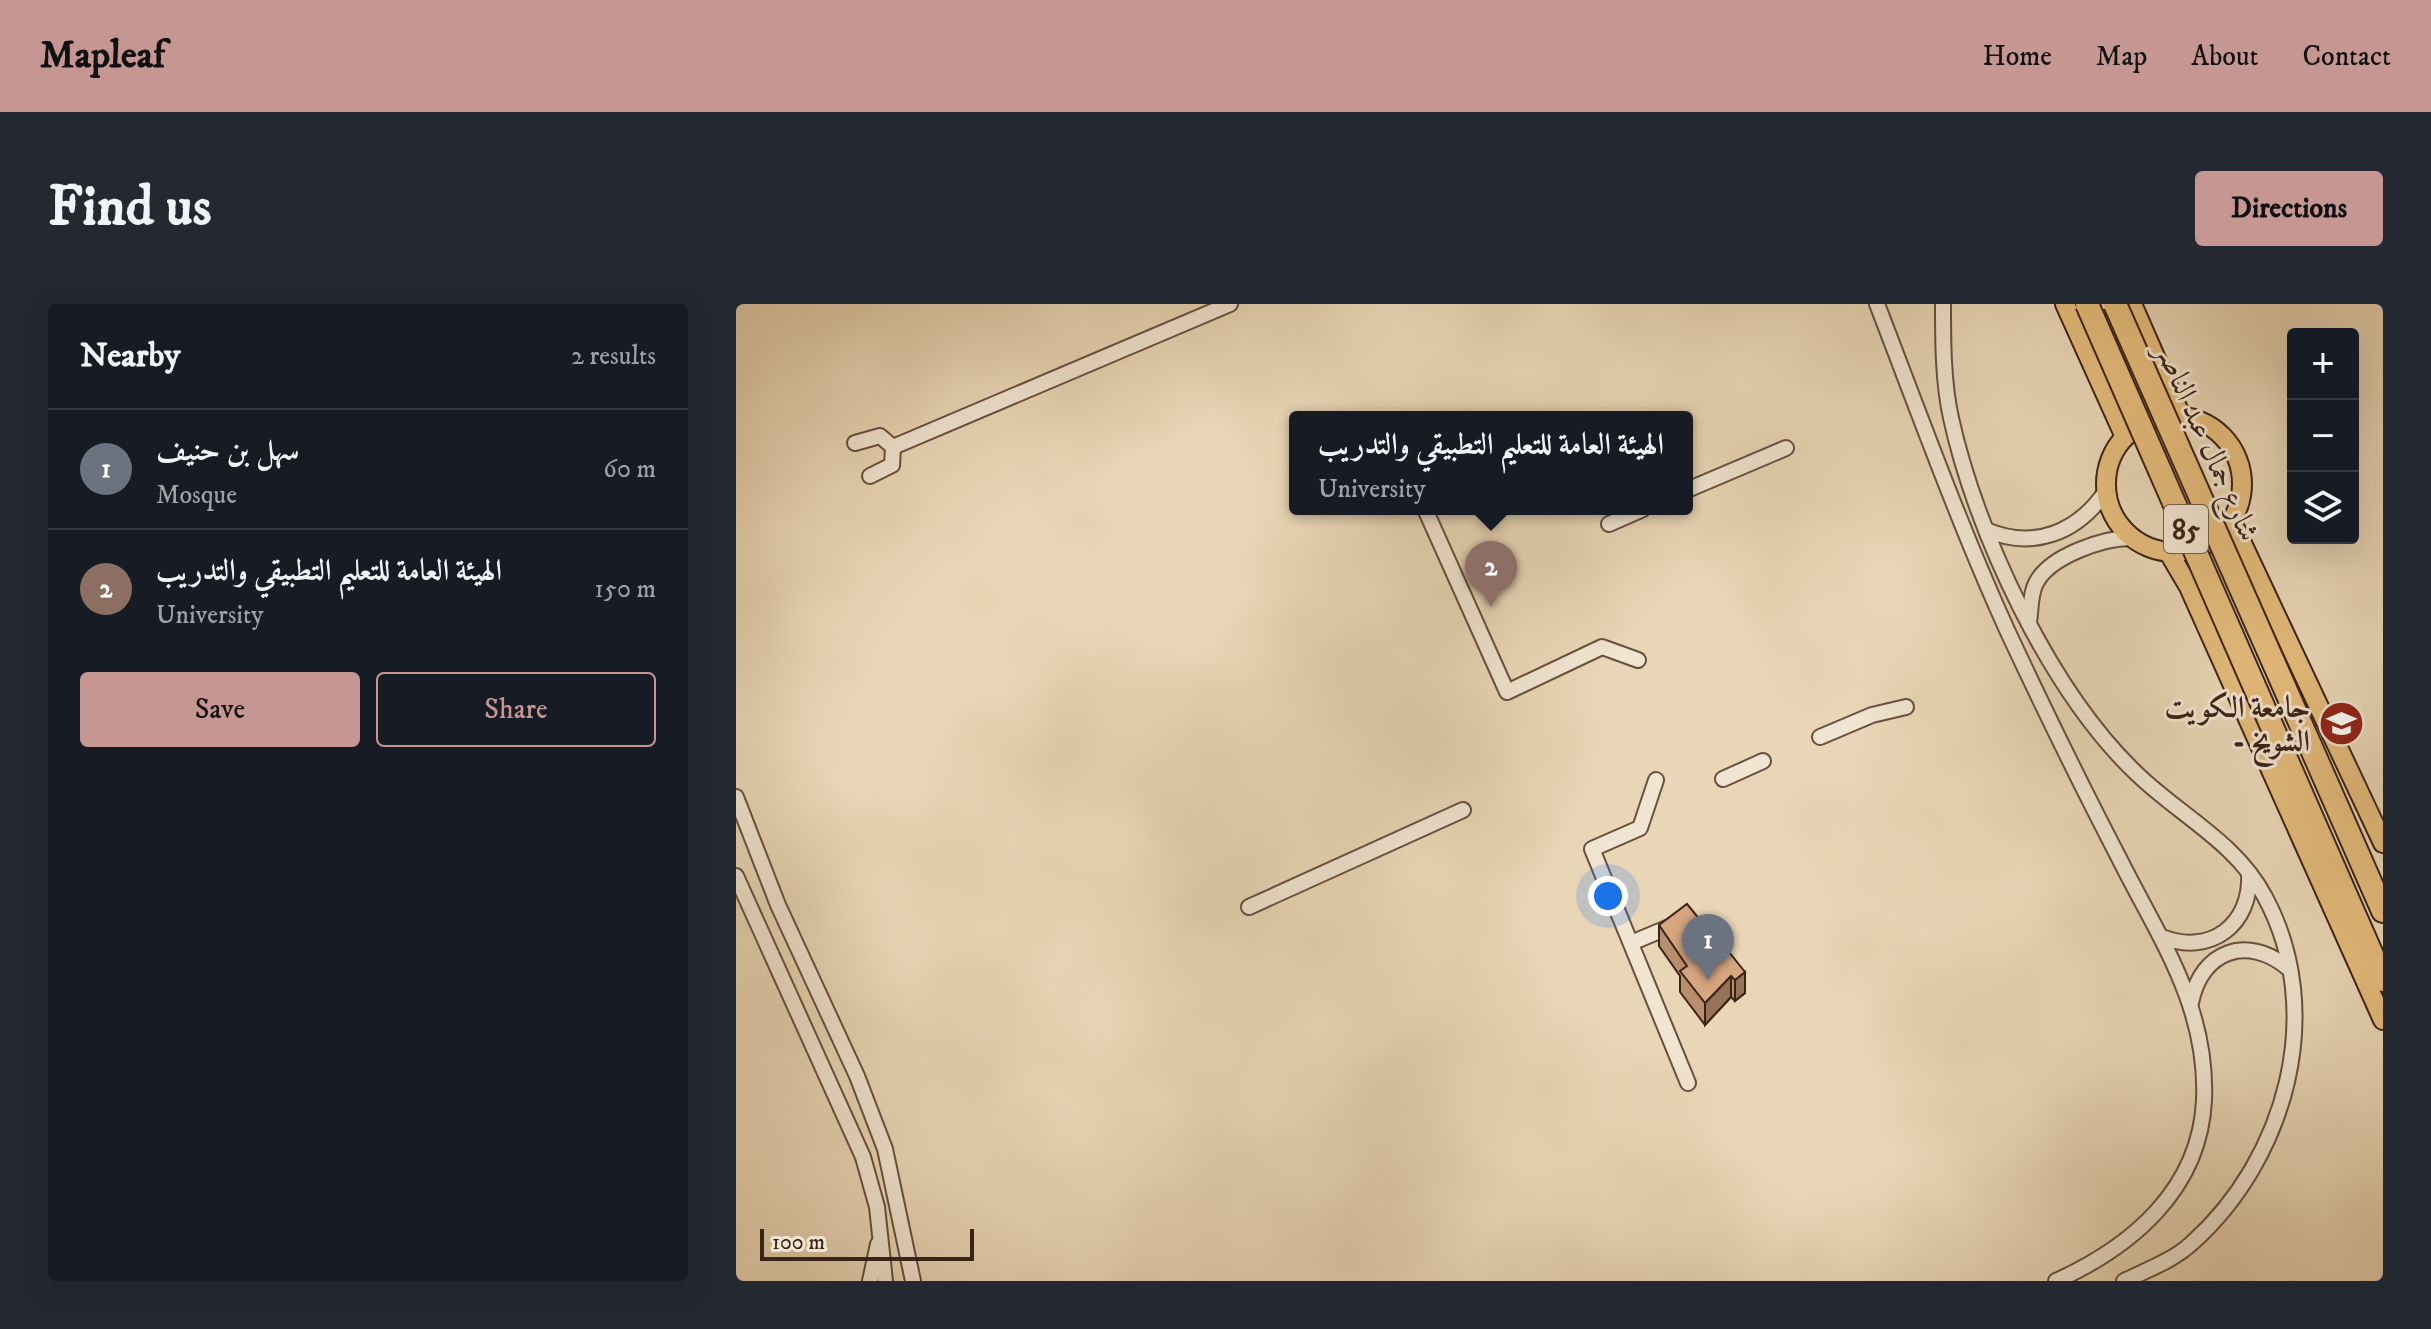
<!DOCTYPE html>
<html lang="en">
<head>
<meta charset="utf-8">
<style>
  body { margin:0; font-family:"IM FELL DW Pica",Amiri,serif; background:#242831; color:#f1f3f6 }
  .controls { position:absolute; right:24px; top:24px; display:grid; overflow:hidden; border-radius:8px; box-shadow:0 8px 32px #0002 }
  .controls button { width:72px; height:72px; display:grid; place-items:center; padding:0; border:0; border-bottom:2px solid #363941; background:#171b24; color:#f1f3f6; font:40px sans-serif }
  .scale { position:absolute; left:24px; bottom:20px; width:214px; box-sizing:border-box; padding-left:8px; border:4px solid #3c2317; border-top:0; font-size:22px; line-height:28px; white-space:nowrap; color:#3c2317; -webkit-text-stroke:6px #f1e4d0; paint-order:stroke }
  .you { position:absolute; left:872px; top:592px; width:28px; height:28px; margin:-20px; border:6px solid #fff; border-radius:50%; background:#1a73e8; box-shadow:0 0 0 12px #1a73e833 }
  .badge { display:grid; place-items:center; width:52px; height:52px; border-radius:50%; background:#c59692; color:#fff; font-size:26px; font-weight:700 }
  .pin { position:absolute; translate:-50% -66px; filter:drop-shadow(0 2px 4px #0008) }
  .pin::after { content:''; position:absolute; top:42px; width:28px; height:24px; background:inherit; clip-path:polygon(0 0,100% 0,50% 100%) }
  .popup { position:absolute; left:553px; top:107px; width:404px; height:104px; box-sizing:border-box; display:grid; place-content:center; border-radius:8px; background:#171b24; filter:drop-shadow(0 2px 6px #0005); font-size:26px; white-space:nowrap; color:#9ea1a6 }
  .popup b { font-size:30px; color:#f1f3f6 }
  .popup::after { content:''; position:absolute; left:50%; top:100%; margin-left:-16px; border:16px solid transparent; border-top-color:#171b24 }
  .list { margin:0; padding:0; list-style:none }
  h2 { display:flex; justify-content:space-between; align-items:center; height:104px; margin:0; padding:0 32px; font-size:34px }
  h2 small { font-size:26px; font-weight:400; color:#9ea1a6 }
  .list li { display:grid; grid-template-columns:52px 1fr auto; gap:24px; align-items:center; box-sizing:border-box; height:120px; padding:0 32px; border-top:2px solid #363941 }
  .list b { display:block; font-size:30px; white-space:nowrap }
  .list p { margin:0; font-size:26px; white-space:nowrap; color:#9ea1a6 }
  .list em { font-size:26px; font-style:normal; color:#9ea1a6 }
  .actions { display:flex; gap:16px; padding:24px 32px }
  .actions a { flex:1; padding:18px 0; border:2px solid #c59692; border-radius:8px; text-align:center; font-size:28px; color:#c59692 }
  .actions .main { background:#c59692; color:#111 }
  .icon { flex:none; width:44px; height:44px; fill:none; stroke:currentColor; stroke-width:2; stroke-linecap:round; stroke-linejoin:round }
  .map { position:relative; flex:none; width:1647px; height:977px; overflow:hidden; border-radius:8px }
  header { display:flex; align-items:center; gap:48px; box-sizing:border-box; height:112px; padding:0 40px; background:#c59692; color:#111 }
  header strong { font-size:38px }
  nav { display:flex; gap:44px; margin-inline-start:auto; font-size:28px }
  .intro { display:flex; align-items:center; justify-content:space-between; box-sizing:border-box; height:192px; padding:0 48px }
  h1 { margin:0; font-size:56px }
  .button { padding:20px 36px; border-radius:8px; background:#c59692; color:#111; font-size:28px; font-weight:700 }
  main { display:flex; gap:48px; padding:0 48px }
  aside { flex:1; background:#171b24; border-radius:8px; box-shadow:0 8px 32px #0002 }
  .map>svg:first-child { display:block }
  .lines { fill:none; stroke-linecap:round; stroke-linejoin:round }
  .minor-casing { stroke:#67503f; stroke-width:18 }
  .major-casing { stroke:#3c2317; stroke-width:22 }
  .highway-casing { stroke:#3c2317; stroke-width:26 }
  .minor { stroke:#f1e4d0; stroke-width:14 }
  .major { stroke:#e4bb7b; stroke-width:18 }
  .highway { stroke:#e4bb7b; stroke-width:22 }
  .highway-bridge-casing { stroke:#3c2317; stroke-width:26; stroke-linecap:butt }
  .highway-bridge { stroke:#e4bb7b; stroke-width:22 }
  .wall { fill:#b88f6e; stroke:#3c2317; stroke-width:2 }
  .shaded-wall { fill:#96745a; stroke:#3c2317; stroke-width:2 }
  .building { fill:#d6a680; stroke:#3c2317; stroke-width:2 }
  .labels { text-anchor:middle; stroke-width:6; stroke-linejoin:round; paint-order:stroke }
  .shield { fill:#f1e4d0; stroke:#725d4e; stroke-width:2 }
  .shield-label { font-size:28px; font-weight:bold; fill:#3c2317 }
  .street-label { font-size:30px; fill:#3c2317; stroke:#f1e4d0 }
  .poi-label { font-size:30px; font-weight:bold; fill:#3c2317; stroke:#f1e4d0; text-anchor:end }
</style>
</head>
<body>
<header>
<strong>Mapleaf</strong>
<nav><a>Home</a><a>Map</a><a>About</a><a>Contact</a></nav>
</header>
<div class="intro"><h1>Find us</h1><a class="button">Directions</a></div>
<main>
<aside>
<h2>Nearby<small>2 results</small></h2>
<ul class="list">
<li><span class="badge" style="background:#6b7280">1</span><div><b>سهل بن حنيف</b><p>Mosque</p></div><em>60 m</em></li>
<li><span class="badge" style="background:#8d6e63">2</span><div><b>الهيئة العامة للتعليم التطبيقي والتدريب</b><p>University</p></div><em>150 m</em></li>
</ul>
<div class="actions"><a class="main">Save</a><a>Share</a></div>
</aside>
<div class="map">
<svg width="1647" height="977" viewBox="0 0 1647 977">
  <rect width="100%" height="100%" fill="#e9d6b6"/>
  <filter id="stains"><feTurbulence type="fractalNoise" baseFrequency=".0025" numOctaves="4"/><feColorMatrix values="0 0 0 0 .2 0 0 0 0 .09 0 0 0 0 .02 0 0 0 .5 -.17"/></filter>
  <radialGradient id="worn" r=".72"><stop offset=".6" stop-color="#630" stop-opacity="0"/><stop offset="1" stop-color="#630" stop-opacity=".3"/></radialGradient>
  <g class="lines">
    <defs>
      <g id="minor">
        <path d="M1141,0C1183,109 1223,220 1271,326C1307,403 1344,479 1383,554C1423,634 1472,702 1468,796C1464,886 1395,943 1320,977"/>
        <path d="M1207,0C1207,37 1207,78 1215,114C1240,229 1314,387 1400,469C1443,511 1500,538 1529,593C1591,708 1550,855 1456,939C1438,956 1411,966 1388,977"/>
        <path d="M119,139L144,132L157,143L156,161L134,172"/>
        <path d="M157,143L494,0"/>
        <path d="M951,186L1050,144"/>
        <path d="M689,205L771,388L866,343L902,356"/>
        <path d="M873,220L907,205"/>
        <path d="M1250,226C1298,246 1341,229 1370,187"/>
        <path d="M1293,318C1295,306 1294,290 1300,279C1314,252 1367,234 1395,234"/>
        <path d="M1084,433L1136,411L1170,403"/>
        <path d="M987,475L1027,457"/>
        <path d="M920,476L904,524L856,545L952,779"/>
        <path d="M0,493L42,601L121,772L149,845L177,977"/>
        <path d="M0,572L127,853L141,903L149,977"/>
        <path d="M513,603L727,506"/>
        <path d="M1426,633C1474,652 1516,621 1513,569"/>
        <path d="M895,639L938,621"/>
        <path d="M1455,699C1465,647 1511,630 1552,664"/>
        <path d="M134,977L142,940"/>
      </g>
      <g id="major">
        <path d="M1329,0L1389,133"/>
        <path d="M1396,0L1445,112"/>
        <circle cx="1438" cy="180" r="68"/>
        <path d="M1496,218L1647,539"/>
        <path d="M1433,249L1453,283L1647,716"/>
      </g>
      <g id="highway">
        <path d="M1574,441L1647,607"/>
        <path d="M1548,450L1647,676"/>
      </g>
    </defs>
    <!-- minor casing -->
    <use href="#minor" class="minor-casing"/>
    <!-- major casing -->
    <use href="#major" class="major-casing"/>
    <!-- highway casing -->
    <use href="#highway" class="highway-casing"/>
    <!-- minor -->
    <use href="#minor" class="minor"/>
    <!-- major -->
    <use href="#major" class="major"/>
    <!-- highway -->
    <use href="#highway" class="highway"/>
    <defs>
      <g id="highway-bridge">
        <path d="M1351,0L1548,450"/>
        <path d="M1379,0L1574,441"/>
      </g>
    </defs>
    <!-- highway-bridge casing -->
    <use href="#highway-bridge" class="highway-bridge-casing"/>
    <!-- highway-bridge -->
    <use href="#highway-bridge" class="highway-bridge"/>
  </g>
  <!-- wall -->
  <path class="wall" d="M923,621L978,640L1009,689L999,697L995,693L969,721L944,688V672L923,642Z"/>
  <!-- shaded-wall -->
  <g class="shaded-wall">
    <path d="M1009,668V689L999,697V676Z"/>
    <path d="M995,672V693L969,721V699Z"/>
  </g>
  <!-- building -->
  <path class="building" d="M951,600L978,633L975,637L983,647L989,643L1009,668L999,676L995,672L969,699L944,667L951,662L923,621Z"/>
  <!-- icons -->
  <defs>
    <symbol id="university-disc" viewBox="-11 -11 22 22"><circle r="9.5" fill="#8f2418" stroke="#f1e4d0"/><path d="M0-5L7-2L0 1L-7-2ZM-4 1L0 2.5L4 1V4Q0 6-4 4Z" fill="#fff"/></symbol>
  </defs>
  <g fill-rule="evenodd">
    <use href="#university-disc" x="1580" y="394" width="51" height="51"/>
  </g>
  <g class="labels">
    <!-- shield labels -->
    <rect class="shield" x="1428" y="201" width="44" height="48" rx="6"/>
    <g class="shield-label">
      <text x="1450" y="235">85</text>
    </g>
    <!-- street labels -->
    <g class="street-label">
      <text transform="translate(1472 138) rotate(66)" y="10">شارع جمال عبد الناصر</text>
    </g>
    <!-- poi labels -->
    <g class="poi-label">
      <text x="1574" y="413">جامعة الكويت<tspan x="1574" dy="34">- الشويخ</tspan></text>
    </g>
  </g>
  <rect width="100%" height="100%" filter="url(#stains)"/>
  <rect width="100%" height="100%" fill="url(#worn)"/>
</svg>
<div class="controls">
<button>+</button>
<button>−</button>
<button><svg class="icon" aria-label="layers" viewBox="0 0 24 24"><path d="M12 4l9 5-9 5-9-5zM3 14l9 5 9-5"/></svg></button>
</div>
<div class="scale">100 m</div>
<div class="you"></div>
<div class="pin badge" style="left:972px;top:676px;background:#6b7280">1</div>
<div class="pin badge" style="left:755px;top:303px;background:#8d6e63">2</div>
<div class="popup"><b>الهيئة العامة للتعليم التطبيقي والتدريب</b>University</div>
</div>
</main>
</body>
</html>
